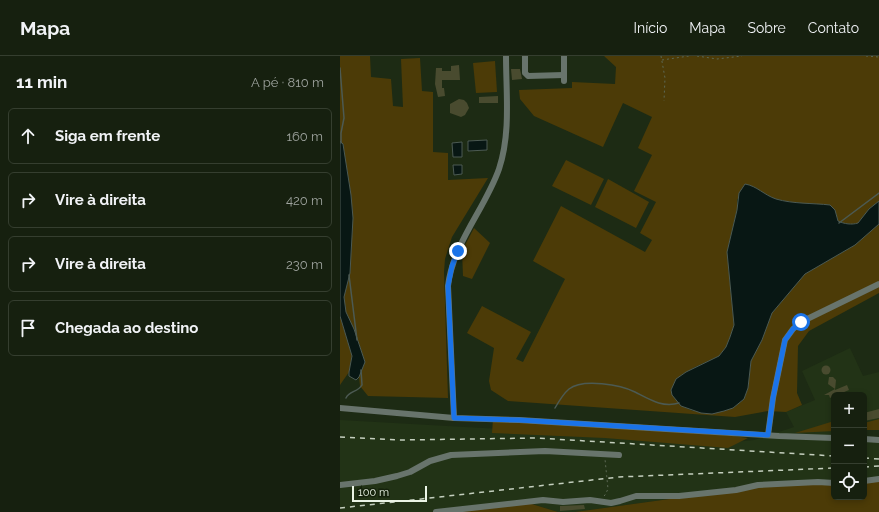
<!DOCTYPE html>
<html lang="pt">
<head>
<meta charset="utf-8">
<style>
  body { margin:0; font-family:Raleway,sans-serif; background:#232d1d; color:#f1f3f6 }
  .controls { position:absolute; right:12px; bottom:12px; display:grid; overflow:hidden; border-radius:6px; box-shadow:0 2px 6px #0003 }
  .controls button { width:36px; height:36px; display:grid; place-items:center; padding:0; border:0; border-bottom:1px solid #353e2f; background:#16200f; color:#f1f3f6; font:20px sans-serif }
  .scale { position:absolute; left:12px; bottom:10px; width:75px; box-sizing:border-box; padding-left:4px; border:2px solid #ebf5e6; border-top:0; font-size:11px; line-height:14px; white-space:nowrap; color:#ebf5e6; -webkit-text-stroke:3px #14210b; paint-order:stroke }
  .stop { position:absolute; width:12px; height:12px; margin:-9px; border:3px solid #1a73e8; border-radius:50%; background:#fff }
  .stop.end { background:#1a73e8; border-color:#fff; box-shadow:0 1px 4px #0008 }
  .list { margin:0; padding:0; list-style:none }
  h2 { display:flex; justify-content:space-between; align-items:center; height:52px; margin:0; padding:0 16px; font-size:17px }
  h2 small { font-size:13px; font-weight:400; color:#9ea39e }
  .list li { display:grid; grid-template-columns:26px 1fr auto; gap:12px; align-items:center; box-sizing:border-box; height:56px; margin:0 8px 8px; padding:0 8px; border:1px solid #353e2f; border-radius:6px }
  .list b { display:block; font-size:15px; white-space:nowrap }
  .list em { font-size:13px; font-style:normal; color:#9ea39e }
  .icon { flex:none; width:22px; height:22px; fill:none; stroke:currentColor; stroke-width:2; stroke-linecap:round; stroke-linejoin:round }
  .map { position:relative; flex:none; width:539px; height:456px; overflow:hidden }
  header { display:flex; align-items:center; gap:24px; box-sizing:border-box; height:56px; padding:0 20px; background:#16200f; border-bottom:1px solid #353e2f }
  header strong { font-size:19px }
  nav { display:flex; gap:22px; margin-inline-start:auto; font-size:14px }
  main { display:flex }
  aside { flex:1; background:#16200f }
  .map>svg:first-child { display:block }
  .built { fill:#223316 }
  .green { fill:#4c3b07 }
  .water { fill:#081714; stroke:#4c5a53 }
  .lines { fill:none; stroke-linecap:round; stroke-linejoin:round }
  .stream { stroke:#4c5a53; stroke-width:1.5 }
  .building { fill:#494b2f }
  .path { stroke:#5d6955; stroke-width:1; stroke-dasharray:2 3; stroke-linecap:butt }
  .minor { stroke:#68746c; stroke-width:6 }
  .rail { stroke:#c4cfbe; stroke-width:1.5; stroke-dasharray:5 5; stroke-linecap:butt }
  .route { stroke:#1a73e8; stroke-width:5 }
</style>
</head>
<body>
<header>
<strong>Mapa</strong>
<nav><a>Início</a><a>Mapa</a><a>Sobre</a><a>Contato</a></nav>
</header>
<main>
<aside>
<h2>11 min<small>A pé · 810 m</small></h2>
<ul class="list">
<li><svg class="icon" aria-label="ahead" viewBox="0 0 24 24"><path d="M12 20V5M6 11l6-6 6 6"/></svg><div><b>Siga em frente</b></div><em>160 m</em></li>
<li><svg class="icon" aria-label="right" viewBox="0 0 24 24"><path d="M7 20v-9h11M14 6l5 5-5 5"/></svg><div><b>Vire à direita</b></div><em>420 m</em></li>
<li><svg class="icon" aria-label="right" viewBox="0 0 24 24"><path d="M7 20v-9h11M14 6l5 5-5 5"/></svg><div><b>Vire à direita</b></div><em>230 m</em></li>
<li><svg class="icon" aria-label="arrive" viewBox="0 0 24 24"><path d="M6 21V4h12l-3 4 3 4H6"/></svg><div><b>Chegada ao destino</b></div></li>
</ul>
</aside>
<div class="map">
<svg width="539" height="456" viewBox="0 0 539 456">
  <rect width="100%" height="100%" fill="#1d2b14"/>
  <!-- built -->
  <g class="built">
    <path d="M510,292L523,320L539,316V363L524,367V339H494V426L424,430L235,456H218L182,445L93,456H0V364L395,386L414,384L454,371L446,356L475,344L462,315Z"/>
    <path d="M524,378L539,385V424L524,425Z"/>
  </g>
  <!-- green -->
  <g class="green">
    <path d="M0,0H30L31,21L51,23L53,50L63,51L61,3L80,2L82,35L93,36V96L108,97V124L148,122L112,181L105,203L104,216L108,342L28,340L20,330L19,321L25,306L14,273L6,256L4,241L10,217L13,162L11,139L3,88L0,85Z"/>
    <path d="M264,0H539V145L529,153L518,167C512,169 504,168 498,165L495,154L490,149C473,147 453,148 436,143C424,139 417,130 405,129L397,144V153L387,196L394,269L390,281L386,291L379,300L355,311L341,319V350L353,355L393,352L404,343L408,332L411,305L422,284L432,257L465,218L515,189L539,168V237L469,275L458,290L457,337L462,349L446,356L428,355L395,361L168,345L151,334L149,325L154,292L127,277L142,250L191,276L176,303L183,306L225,223L193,205L221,150L305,196L312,184L300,177L316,146L294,135L312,99L298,92L312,61L283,47L263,91L194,60L180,43L179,34L232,32V26L275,28L276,11Z"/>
    <path d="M155,5L157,36L136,37L133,7Z"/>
    <path d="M226,104L264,123L251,149L212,130Z"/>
    <path d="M268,123L309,146L296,172L255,151Z"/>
    <path d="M134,172L150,187L132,223L123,220L122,195Z"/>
    <path d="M0,260L12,300L9,316L0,329Z"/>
    <path d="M153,363L394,380L408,382L388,392L265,382L152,377Z"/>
    <path d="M539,363V374H524V367Z"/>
    <path d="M494,365V375L455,377Z"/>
    <path d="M539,424V456H235L424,430L494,426V441H524V425Z"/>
    <path d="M182,445L218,456H93Z"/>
  </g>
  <!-- water -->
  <g class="water">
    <path d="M147,84V94L128,95V85Z"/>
    <path d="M0,85L3,88L11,139L13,162L10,217L4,241L6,256L14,273L25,306L19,321L16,324L9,320V316L12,300L0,260Z"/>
    <path d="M122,86V101H113L112,87Z"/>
    <path d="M113,109H122V118L114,119Z"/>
    <path d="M405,128C417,130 424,139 436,143C453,148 473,147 490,149L495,154L498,165C504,168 512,169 518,167L529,153L539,145V168L515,189L465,218L432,257L422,284L411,305L408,332L404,343L393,352L384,355L372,358L361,357L341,350L332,339L331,334L336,323L346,316L379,300L386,291L390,281L394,269L387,196L397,154L399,137Z"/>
  </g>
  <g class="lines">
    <!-- stream -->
    <g class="stream">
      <path d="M0,12L4,62L1,77V87"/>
      <path d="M499,167L539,137"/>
      <path d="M9,219L17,284"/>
      <path d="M6,342C9,335 18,336 22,329L21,314"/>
      <path d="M215,352C219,345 223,338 229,333C243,322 281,329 295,336C309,343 322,352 339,347"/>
    </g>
  </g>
  <!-- building -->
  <g class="building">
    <path d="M119,9L120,24H102V32H104L105,40L98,41L95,28L96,12H102V15H111V10Z"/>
    <path d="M171,13H180L182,23L172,24Z"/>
    <path d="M158,40V47H139V41Z"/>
    <path d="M119,43L124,44L127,47L129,52L125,59L121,61L110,57V48Z"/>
    <circle cx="486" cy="314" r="4.5"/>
    <path d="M489,321H493L496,324L495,334L507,329L509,334L497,339H494V340L490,342L489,339H484L495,333L488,328Z"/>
    <path d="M539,353V362L524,365V357Z"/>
    <path d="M244,449L245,453L220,455V450Z"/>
  </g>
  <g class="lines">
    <!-- path -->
    <g class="path">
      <path d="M321,0L325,22L324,45"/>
      <path d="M357,0L377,3L402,0"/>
      <path d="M526,0L539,1"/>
      <path d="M322,4L349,0"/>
      <path d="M264,440L265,439L268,433L265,403"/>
    </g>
    <!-- minor -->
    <g class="minor">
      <path d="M185,0V17L188,20L224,19"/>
      <path d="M224,0V25"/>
      <path d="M0,352L114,362L179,364L439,380L494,382"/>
      <path d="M114,362L108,230C113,187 145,153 159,113C171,77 166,37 166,0"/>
      <path d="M428,379L433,342L445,284L453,273L461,266L539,228"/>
      <path d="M524,383L539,384"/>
      <path d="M524,425L539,423"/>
      <path d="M0,429L35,425L57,420L70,416L90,405L111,399L205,395L279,399"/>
      <path d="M96,456L203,444L223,446L250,444L271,447L280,445L296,440H339L396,434L418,429L478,426L494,427"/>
    </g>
    <!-- rail -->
    <g class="rail">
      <path d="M0,381L60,384L197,382L494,400"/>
      <path d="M524,402L539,403"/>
      <path d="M524,411L539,410"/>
      <path d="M0,452L279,421L494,412"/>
    </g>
  </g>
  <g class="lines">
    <!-- route -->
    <path class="route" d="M118,195L112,210L108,230L114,362L179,364L428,379L433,342L445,284L453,273L461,266"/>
  </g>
</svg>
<div class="controls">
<button>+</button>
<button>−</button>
<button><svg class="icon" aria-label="locate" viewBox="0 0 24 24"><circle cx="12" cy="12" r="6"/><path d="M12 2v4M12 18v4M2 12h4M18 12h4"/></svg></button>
</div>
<div class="scale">100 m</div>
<div class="stop" style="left:461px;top:266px"></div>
<div class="stop end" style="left:118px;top:195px"></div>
</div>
</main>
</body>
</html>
